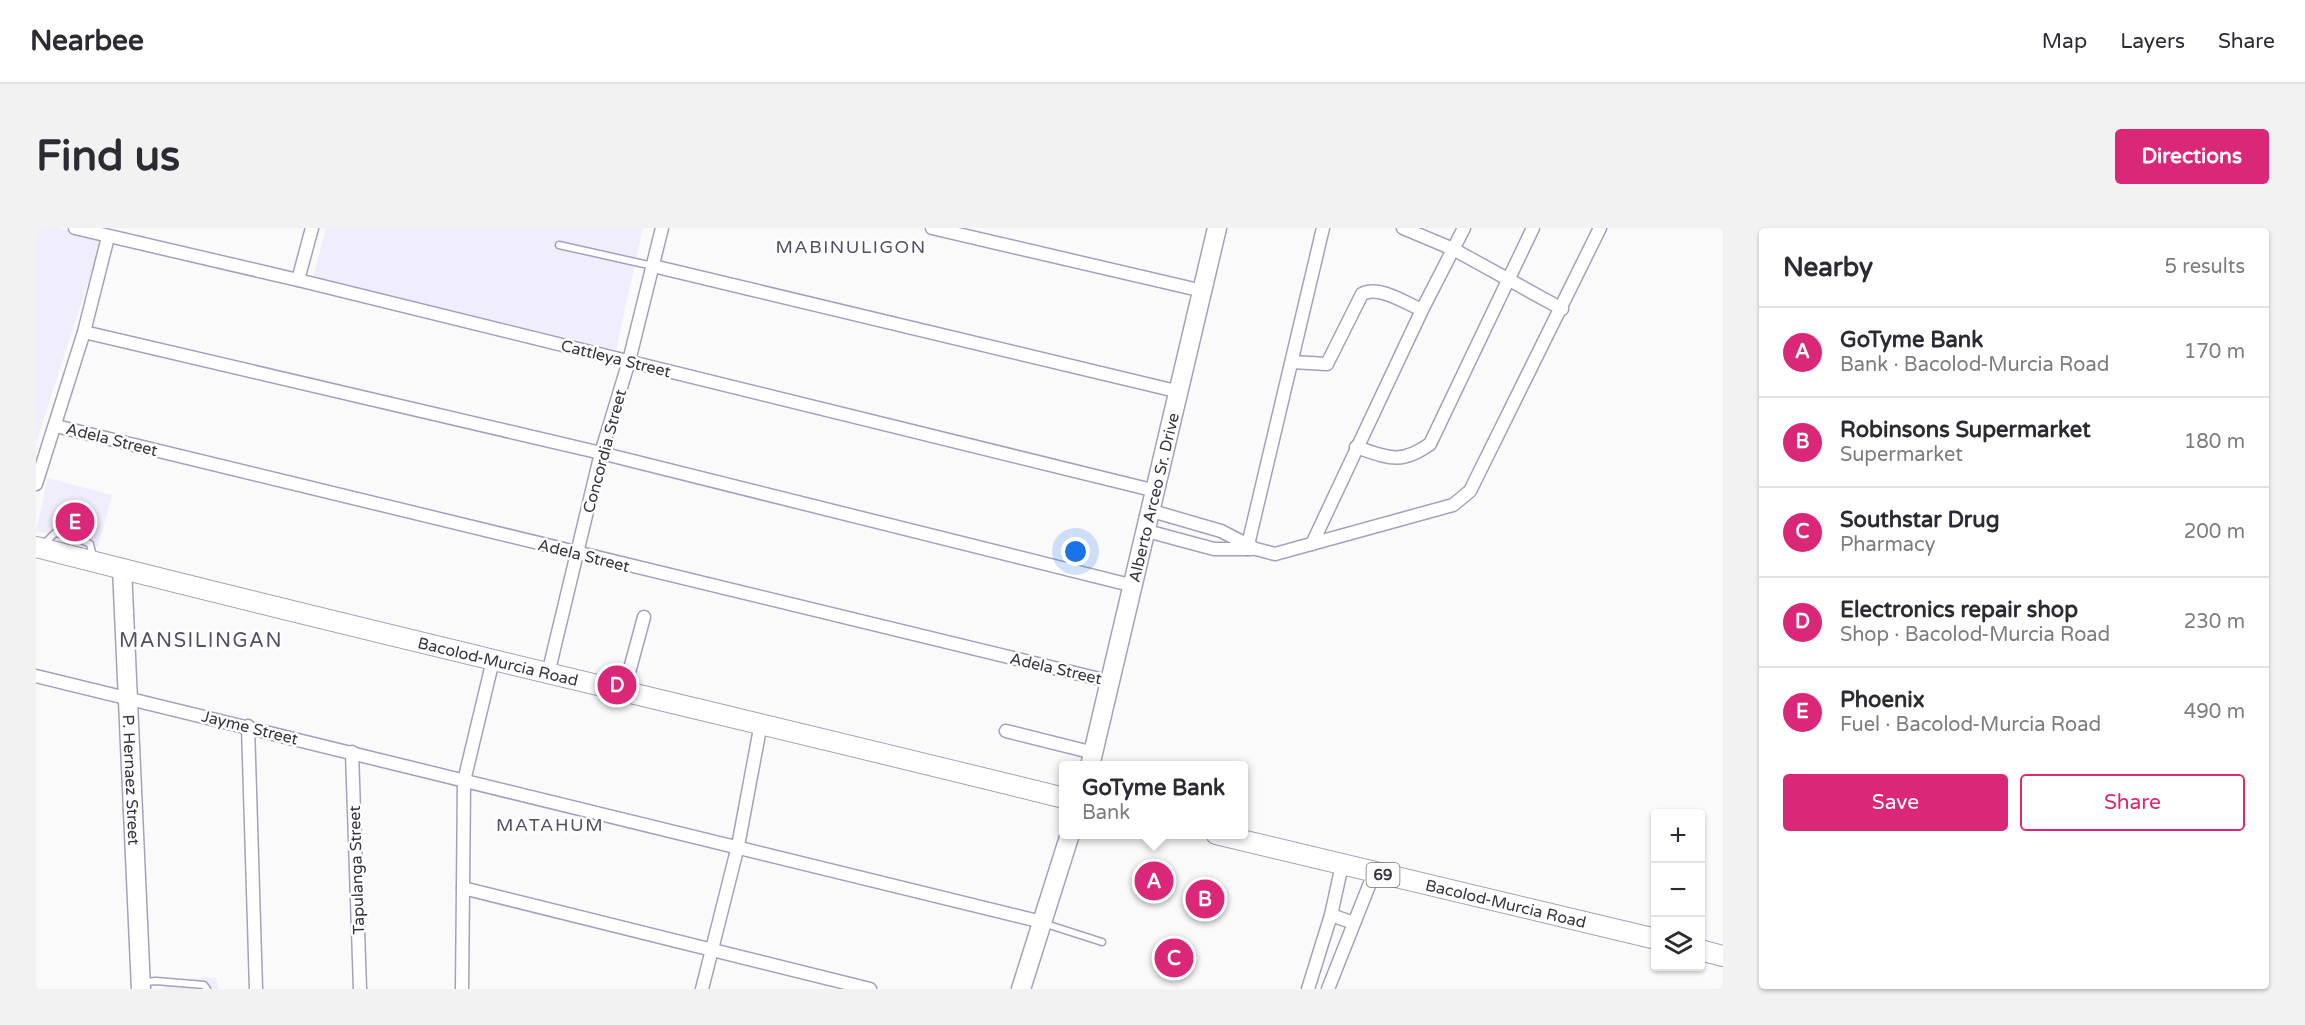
<!DOCTYPE html>
<html lang="en">
<head>
<meta charset="utf-8">
<style>
  body { margin:0; font-family:"Varela Round",sans-serif; background:#f2f2f3; color:#2b2b33 }
  .controls { position:absolute; right:18px; bottom:18px; display:grid; overflow:hidden; border-radius:6px; box-shadow:0 2px 4px #0004 }
  .controls button { width:54px; height:54px; display:grid; place-items:center; padding:0; border:0; border-bottom:2px solid #e1e1e2; background:#fff; color:#2b2b33; font:30px sans-serif }
  .you { position:absolute; left:1040px; top:324px; width:21px; height:21px; margin:-15px; border:4px solid #fff; border-radius:50%; background:#1a73e8; box-shadow:0 0 0 9px #1a73e833 }
  .badge { display:grid; place-items:center; width:39px; height:39px; border-radius:50%; background:#db2777; color:#fff; font-size:20px; font-weight:700 }
  .pin { position:absolute; translate:-50% -50%; border:3px solid #fff; box-shadow:0 2px 6px #0006 }
  .popup { position:absolute; left:1023px; top:533px; width:189px; height:78px; box-sizing:border-box; display:grid; place-content:center; border-radius:6px; background:#fff; filter:drop-shadow(0 2px 4px #0005); font-size:20px; white-space:nowrap; color:#7c7c81 }
  .popup b { font-size:22px; color:#2b2b33 }
  .popup::after { content:''; position:absolute; left:50%; top:100%; margin-left:-12px; border:12px solid transparent; border-top-color:#fff }
  .list { margin:0; padding:0; list-style:none }
  h2 { display:flex; justify-content:space-between; align-items:center; height:78px; margin:0; padding:0 24px; font-size:26px }
  h2 small { font-size:20px; font-weight:400; color:#7c7c81 }
  .list li { display:grid; grid-template-columns:39px 1fr auto; gap:18px; align-items:center; box-sizing:border-box; height:90px; padding:0 24px; border-top:2px solid #e1e1e2 }
  .list b { display:block; font-size:22px; white-space:nowrap }
  .list p { margin:0; font-size:20px; white-space:nowrap; color:#7c7c81 }
  .list em { font-size:20px; font-style:normal; color:#7c7c81 }
  .actions { display:flex; gap:12px; padding:18px 24px }
  .actions a { flex:1; padding:14px 0; border:2px solid #db2777; border-radius:6px; text-align:center; font-size:21px; color:#db2777 }
  .actions .main { background:#db2777; color:#fff }
  .icon { flex:none; width:33px; height:33px; fill:none; stroke:currentColor; stroke-width:2; stroke-linecap:round; stroke-linejoin:round }
  .map { position:relative; flex:none; width:1687px; height:761px; overflow:hidden; border-radius:6px }
  header { display:flex; align-items:center; gap:36px; box-sizing:border-box; height:84px; padding:0 30px; background:#fff; border-bottom:2px solid #e1e1e2 }
  header strong { font-size:28px }
  nav { display:flex; gap:33px; margin-inline-start:auto; font-size:21px }
  .intro { display:flex; align-items:center; justify-content:space-between; box-sizing:border-box; height:144px; padding:0 36px }
  h1 { margin:0; font-size:42px }
  .button { padding:15px 27px; border-radius:6px; background:#db2777; color:#fff; font-size:21px; font-weight:700 }
  main { display:flex; gap:36px; padding:0 36px }
  aside { flex:1; background:#fff; border-radius:6px; box-shadow:0 2px 4px #0004 }
  .map>svg:first-child { display:block }
  .built { fill:#f0edfc }
  .lines { fill:none; stroke-linecap:round; stroke-linejoin:round }
  .lane-casing { stroke:#a7a0bd; stroke-width:9 }
  .street-casing { stroke:#a7a0bd; stroke-width:15 }
  .secondary-casing { stroke:#a7a0bd; stroke-width:21 }
  .primary-casing { stroke:#a7a0bd; stroke-width:22 }
  .lane { stroke:#fff; stroke-width:6 }
  .street { stroke:#fff; stroke-width:12 }
  .secondary { stroke:#fff; stroke-width:18 }
  .primary { stroke:#fff; stroke-width:20 }
  .labels { text-anchor:middle; stroke-width:5; stroke-linejoin:round; paint-order:stroke }
  .shield { fill:#fff; stroke:#727078; stroke-width:1.5 }
  .shield-label { font-size:15px; font-weight:bold; fill:#35333e }
  .street-label { font-size:16px; fill:#35333e; stroke:#fff }
  .neighbourhood-label { font-size:18px; letter-spacing:1.5px; fill:#534d67; stroke:#fff }
  .quarter-label { font-size:20px; letter-spacing:1.5px; fill:#534d67; stroke:#fff }
</style>
</head>
<body>
<header>
<strong>Nearbee</strong>
<nav><a>Map</a><a>Layers</a><a>Share</a></nav>
</header>
<div class="intro"><h1>Find us</h1><a class="button">Directions</a></div>
<main>
<div class="map">
<svg width="1687" height="761" viewBox="0 0 1687 761">
  <rect width="100%" height="100%" fill="#fafafa"/>
  <!-- built -->
  <g class="built">
    <path d="M0,0H22L66,11L0,215Z"/>
    <path d="M290,0H607L580,122L277,49Z"/>
    <path d="M12,250L76,267L62,319L0,303Z"/>
    <path d="M180,750L182,761H128L127,751Z"/>
  </g>
  <g class="lines">
    <defs>
      <g id="lane">
        <path d="M523,17L617,38"/>
        <path d="M7,317L19,305L37,308L54,316L57,329"/>
        <path d="M1007,695L1066,714"/>
        <path d="M108,754L120,753L168,757L171,761"/>
      </g>
      <g id="street">
        <path d="M39,0L262,52L1120,263"/>
        <path d="M896,0L1167,63"/>
        <path d="M1367,0L1417,21L1526,81"/>
        <path d="M617,38L1144,164"/>
        <path d="M262,52L276,0"/>
        <path d="M48,104L565,225L1098,358"/>
        <path d="M1256,134L1291,136L1326,66C1344,57 1369,75 1386,82"/>
        <path d="M20,198L1076,454"/>
        <path d="M1320,219C1353,230 1364,237 1394,216L1497,0"/>
        <path d="M0,256L48,104L72,9"/>
        <path d="M1116,283L1185,303L1220,321L1239,326L1417,277L1434,263L1564,0"/>
        <path d="M1111,303L1178,321H1216"/>
        <path d="M1276,316L1386,82L1428,0"/>
        <path d="M1211,321L1287,0"/>
        <path d="M512,446L565,225L593,133L626,0"/>
        <path d="M0,448L1006,694"/>
        <path d="M588,463L608,389"/>
        <path d="M212,498L220,761"/>
        <path d="M970,503L1058,525"/>
        <path d="M316,524L324,761"/>
        <path d="M427,660L428,553L457,432"/>
        <path d="M1295,687L1318,695"/>
        <path d="M426,761L427,660L834,761"/>
        <path d="M666,761L702,618L725,495"/>
        <path d="M1272,761L1295,687L1306,637"/>
        <path d="M1292,761L1338,645"/>
      </g>
      <g id="secondary">
        <path id="s1" d="M86,340L105,761"/>
        <path id="s2" d="M1054,538L1181,0"/>
        <path d="M985,761L1034,606"/>
      </g>
      <g id="primary">
        <path id="s3" d="M0,319C342,407 686,485 1028,570"/>
        <path id="s4" d="M1180,606L1620,711"/>
        <path d="M1664,722L1687,728"/>
      </g>
    </defs>
    <!-- lane casing -->
    <use href="#lane" class="lane-casing"/>
    <!-- street casing -->
    <use href="#street" class="street-casing"/>
    <!-- secondary casing -->
    <use href="#secondary" class="secondary-casing"/>
    <!-- primary casing -->
    <use href="#primary" class="primary-casing"/>
    <!-- lane -->
    <use href="#lane" class="lane"/>
    <!-- street -->
    <use href="#street" class="street"/>
    <!-- secondary -->
    <use href="#secondary" class="secondary"/>
    <!-- primary -->
    <use href="#primary" class="primary"/>
  </g>
  <g class="labels">
    <!-- shield labels -->
    <rect class="shield" x="1330.5" y="635" width="33" height="24" rx="4.5"/>
    <g class="shield-label">
      <text x="1347" y="652">69</text>
    </g>
    <!-- street labels -->
    <g class="street-label">
      <text transform="translate(580 130) rotate(14)" y="6">Cattleya Street</text>
      <text transform="translate(76 211) rotate(14)" y="6">Adela Street</text>
      <text transform="translate(568 223) rotate(-75)" y="6">Concordia Street</text>
      <text dy="6" stroke="none"><textPath href="#s2" startOffset="276">Alberto Arceo Sr. Drive</textPath></text>
      <text transform="translate(548 327) rotate(14)" y="6">Adela Street</text>
      <text dy="6" stroke="none"><textPath href="#s3" startOffset="476">Bacolod-Murcia Road</textPath></text>
      <text transform="translate(1020 440) rotate(13)" y="6">Adela Street</text>
      <text transform="translate(214 499) rotate(14)" y="6">Jayme Street</text>
      <text dy="6" stroke="none"><textPath href="#s1" startOffset="212">P. Hernaez Street</textPath></text>
      <text transform="translate(320 642) rotate(-92)" y="6">Tapulanga Street</text>
      <text dy="6" stroke="none"><textPath href="#s4" startOffset="298">Bacolod-Murcia Road</textPath></text>
    </g>
    <!-- neighbourhood labels -->
    <g class="neighbourhood-label">
      <text x="815" y="25">MABINULIGON</text>
      <text x="514" y="603">MATAHUM</text>
    </g>
    <!-- quarter labels -->
    <g class="quarter-label">
      <text x="165" y="419">MANSILINGAN</text>
    </g>
  </g>
</svg>
<div class="controls">
<button>+</button>
<button>−</button>
<button><svg class="icon" aria-label="layers" viewBox="0 0 24 24"><path d="M12 4l9 5-9 5-9-5zM3 14l9 5 9-5"/></svg></button>
</div>
<div class="you"></div>
<div class="pin badge" style="left:1118px;top:653px">A</div>
<div class="popup"><b>GoTyme Bank</b>Bank</div>
<div class="pin badge" style="left:1169px;top:671px">B</div>
<div class="pin badge" style="left:1138px;top:730px">C</div>
<div class="pin badge" style="left:581px;top:457px">D</div>
<div class="pin badge" style="left:39px;top:294px">E</div>
</div>
<aside>
<h2>Nearby<small>5 results</small></h2>
<ul class="list">
<li><span class="badge">A</span><div><b>GoTyme Bank</b><p>Bank · Bacolod-Murcia Road</p></div><em>170 m</em></li>
<li><span class="badge">B</span><div><b>Robinsons Supermarket</b><p>Supermarket</p></div><em>180 m</em></li>
<li><span class="badge">C</span><div><b>Southstar Drug</b><p>Pharmacy</p></div><em>200 m</em></li>
<li><span class="badge">D</span><div><b>Electronics repair shop</b><p>Shop · Bacolod-Murcia Road</p></div><em>230 m</em></li>
<li><span class="badge">E</span><div><b>Phoenix</b><p>Fuel · Bacolod-Murcia Road</p></div><em>490 m</em></li>
</ul>
<div class="actions"><a class="main">Save</a><a>Share</a></div>
</aside>
</main>
</body>
</html>
